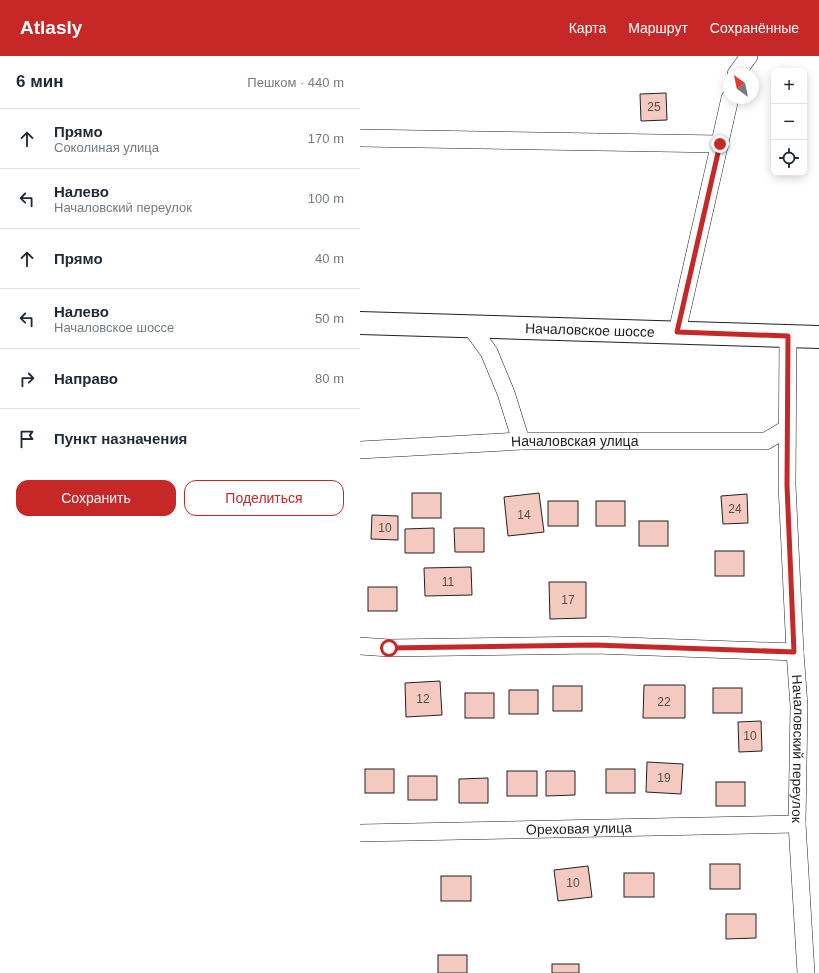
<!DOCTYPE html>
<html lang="ru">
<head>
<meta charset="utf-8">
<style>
  body { margin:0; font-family:Helvetica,sans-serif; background:#f2f2f3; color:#1f2937 }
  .controls { position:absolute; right:12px; top:12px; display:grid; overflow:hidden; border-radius:8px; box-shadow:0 2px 10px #0003 }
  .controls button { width:36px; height:36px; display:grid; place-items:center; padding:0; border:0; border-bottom:1px solid #e0e1e3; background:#fff; color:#1f2937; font:20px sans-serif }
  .compass { position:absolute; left:363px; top:12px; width:36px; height:36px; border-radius:50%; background:#fff; box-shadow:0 2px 10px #0003; rotate:327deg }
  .stop { position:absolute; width:12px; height:12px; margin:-9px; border:3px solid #c62828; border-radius:50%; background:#fff }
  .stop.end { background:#c62828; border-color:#fff; box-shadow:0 1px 4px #0008 }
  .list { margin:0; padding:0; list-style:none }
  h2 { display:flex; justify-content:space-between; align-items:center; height:52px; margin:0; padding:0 16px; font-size:17px }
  h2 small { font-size:13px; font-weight:400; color:#747a83 }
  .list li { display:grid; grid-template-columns:26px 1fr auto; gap:12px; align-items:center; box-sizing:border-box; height:60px; padding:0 16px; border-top:1px solid #e0e1e3 }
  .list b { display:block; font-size:15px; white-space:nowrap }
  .list p { margin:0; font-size:13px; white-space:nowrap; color:#747a83 }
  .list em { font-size:13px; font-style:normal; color:#747a83 }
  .actions { display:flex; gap:8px; padding:12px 16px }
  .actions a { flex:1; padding:9px 0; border:1px solid #c62828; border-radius:12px; text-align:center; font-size:14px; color:#c62828 }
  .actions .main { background:#c62828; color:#fff }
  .icon { flex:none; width:22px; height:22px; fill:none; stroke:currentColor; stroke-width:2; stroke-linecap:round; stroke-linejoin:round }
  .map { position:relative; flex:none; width:459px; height:917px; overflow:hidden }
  header { display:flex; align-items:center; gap:24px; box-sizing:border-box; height:56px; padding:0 20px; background:#c62828; color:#fff }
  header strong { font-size:19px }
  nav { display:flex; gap:22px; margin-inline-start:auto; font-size:14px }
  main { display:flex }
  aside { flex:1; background:#fff }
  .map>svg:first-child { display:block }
  .building { fill:#f3c9c0; stroke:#222 }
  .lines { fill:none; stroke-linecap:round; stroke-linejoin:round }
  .minor-casing { stroke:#222; stroke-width:18 }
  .major-casing { stroke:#222; stroke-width:24 }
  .minor { stroke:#fff; stroke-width:17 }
  .major { stroke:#fff; stroke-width:22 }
  .route { stroke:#c62828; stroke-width:5 }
  .labels { text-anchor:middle; stroke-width:3; stroke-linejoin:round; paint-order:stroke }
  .number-label { font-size:12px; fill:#564c4a }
  .street-label { font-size:14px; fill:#222; stroke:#fff }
</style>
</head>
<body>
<header>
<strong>Atlasly</strong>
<nav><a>Карта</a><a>Маршрут</a><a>Сохранённые</a></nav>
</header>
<main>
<aside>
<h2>6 мин<small>Пешком · 440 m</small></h2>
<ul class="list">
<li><svg class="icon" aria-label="ahead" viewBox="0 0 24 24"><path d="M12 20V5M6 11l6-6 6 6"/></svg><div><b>Прямо</b><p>Соколиная улица</p></div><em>170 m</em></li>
<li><svg class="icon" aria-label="left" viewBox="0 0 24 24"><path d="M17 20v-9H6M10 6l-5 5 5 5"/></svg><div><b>Налево</b><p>Началовский переулок</p></div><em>100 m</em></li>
<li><svg class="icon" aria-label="ahead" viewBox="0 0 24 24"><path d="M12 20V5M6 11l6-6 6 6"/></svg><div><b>Прямо</b></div><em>40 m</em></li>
<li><svg class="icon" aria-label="left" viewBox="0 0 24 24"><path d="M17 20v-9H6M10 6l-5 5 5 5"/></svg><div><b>Налево</b><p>Началовское шоссе</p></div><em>50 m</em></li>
<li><svg class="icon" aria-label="right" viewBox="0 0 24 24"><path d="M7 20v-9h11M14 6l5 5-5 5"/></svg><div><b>Направо</b></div><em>80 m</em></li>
<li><svg class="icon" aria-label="arrive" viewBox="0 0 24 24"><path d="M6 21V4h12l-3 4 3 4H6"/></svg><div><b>Пункт назначения</b></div></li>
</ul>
<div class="actions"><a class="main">Сохранить</a><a>Поделиться</a></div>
</aside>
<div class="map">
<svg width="459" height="917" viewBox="0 0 459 917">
  <rect width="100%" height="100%" fill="#fff"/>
  <!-- building -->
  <g class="building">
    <path d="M306,37L307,64L281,65L280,38Z"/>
    <rect x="52" y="437" width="29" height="25"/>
    <path d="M179,437L184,476L148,480L144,441Z"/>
    <path d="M387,438L388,467L363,468L361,440Z"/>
    <rect x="188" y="445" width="30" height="25"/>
    <rect x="236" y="445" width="29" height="25"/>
    <path d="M12,459L38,460V484L11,483Z"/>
    <rect x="279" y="465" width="29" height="25"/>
    <path d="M74,472V497H45V473Z"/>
    <path d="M94,472H124V496H95Z"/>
    <rect x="355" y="495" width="29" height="25"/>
    <path d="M111,511L112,539L65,540L64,512Z"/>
    <path d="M189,526H226V562L190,563Z"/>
    <rect x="8" y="531" width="29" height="24"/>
    <path d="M80,625L82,659L46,661L45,627Z"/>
    <path d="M284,629H325V662H283Z"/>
    <rect x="193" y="630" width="29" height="25"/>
    <rect x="353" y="632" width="29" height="25"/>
    <rect x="149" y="634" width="29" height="24"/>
    <rect x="105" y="637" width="29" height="25"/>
    <path d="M401,665L402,695L379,696L378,666Z"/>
    <path d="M287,706L323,708L321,738L286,736Z"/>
    <rect x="5" y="713" width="29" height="24"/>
    <rect x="246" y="713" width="29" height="24"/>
    <rect x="147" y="715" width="30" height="25"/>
    <path d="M186,715H215V739L186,740Z"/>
    <rect x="48" y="720" width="29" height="24"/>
    <path d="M128,722V747H99V723Z"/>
    <rect x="356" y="726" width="29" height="24"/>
    <rect x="350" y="808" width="30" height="25"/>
    <path d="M228,810L232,841L198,845L194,814Z"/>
    <rect x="264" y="817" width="30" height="24"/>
    <rect x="81" y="820" width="30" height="25"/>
    <path d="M366,858H396V882L366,883Z"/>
    <rect x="78" y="899" width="29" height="18"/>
    <rect x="192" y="908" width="27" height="9"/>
  </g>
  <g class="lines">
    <defs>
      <g id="minor">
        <path d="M376,18L389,0"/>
        <path d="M0,82L360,88"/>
        <path d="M110,270L129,296L146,337L161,385"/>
        <path d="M317,276L370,42"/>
        <path id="s1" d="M428,280L427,429L435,596L439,650L437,768L446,917"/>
        <path id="s2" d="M0,394L161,385H406L426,373"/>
        <path d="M0,590L29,592L235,589L435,596"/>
        <path id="s3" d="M0,777L437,768"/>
      </g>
      <g id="major">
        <path id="s4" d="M0,267L459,281"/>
      </g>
    </defs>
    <!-- minor casing -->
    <use href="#minor" class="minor-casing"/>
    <!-- major casing -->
    <use href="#major" class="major-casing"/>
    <!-- minor -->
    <use href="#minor" class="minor"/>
    <!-- major -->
    <use href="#major" class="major"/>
  </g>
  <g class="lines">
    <!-- route -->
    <path class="route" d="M29,592L235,589L434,596L427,429L428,280L317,276L360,88"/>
  </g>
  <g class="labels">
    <!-- number labels -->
    <g class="number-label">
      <text x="294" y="55">25</text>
      <text x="375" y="457">24</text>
      <text x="164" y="463">14</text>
      <text x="25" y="476">10</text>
      <text x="88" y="530">11</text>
      <text x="208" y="548">17</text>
      <text x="63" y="647">12</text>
      <text x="304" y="650">22</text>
      <text x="390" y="684">10</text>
      <text x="304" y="726">19</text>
      <text x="213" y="831">10</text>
    </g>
    <!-- street labels -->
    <g class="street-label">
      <text dy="5" stroke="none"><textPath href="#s4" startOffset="230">Началовское шоссе</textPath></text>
      <text dy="5" stroke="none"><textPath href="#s2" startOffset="215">Началовская улица</textPath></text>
      <text dy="5" stroke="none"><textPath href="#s1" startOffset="413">Началовский переулок</textPath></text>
      <text dy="5" stroke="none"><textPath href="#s3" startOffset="219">Ореховая улица</textPath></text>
    </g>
  </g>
</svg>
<div class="controls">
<button>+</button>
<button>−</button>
<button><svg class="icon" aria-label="locate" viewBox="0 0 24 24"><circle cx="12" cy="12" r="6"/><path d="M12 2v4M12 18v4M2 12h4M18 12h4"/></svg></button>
</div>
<svg class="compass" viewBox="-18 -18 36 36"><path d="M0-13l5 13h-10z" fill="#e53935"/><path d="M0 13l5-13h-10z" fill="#747a83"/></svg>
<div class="stop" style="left:29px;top:592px"></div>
<div class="stop end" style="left:360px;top:88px"></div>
</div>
</main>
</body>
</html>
